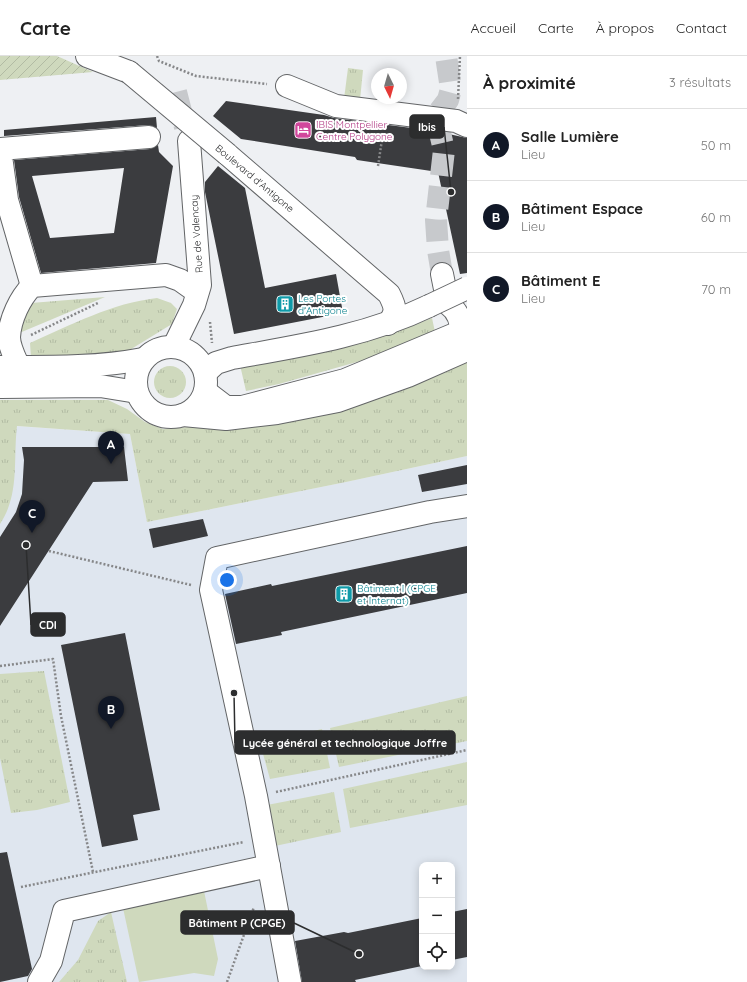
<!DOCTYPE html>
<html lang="fr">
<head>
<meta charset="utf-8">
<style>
  body { margin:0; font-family:Quicksand,sans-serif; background:#f6f6f6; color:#222 }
  .controls { position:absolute; right:12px; bottom:12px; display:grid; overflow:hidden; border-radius:8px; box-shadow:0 2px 10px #0003 }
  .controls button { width:36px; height:36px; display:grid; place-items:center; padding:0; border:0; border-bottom:1px solid #e0e0e0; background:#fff; color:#222; font:20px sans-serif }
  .compass { position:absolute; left:371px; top:12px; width:36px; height:36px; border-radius:50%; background:#fff; box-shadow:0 2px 10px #0003; rotate:175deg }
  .you { position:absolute; left:227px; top:524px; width:14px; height:14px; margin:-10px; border:3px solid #fff; border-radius:50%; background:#1a73e8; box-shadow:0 0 0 6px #1a73e833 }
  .badge { display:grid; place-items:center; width:26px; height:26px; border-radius:50%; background:#111827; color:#fff; font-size:13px; font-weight:700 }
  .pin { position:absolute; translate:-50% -33px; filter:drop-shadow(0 1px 2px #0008) }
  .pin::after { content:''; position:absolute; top:21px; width:14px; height:12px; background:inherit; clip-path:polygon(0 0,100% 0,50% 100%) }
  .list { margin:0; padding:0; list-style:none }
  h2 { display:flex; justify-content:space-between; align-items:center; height:52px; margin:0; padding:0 16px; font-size:17px }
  h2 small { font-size:13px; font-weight:400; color:#767676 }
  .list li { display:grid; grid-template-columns:26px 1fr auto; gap:12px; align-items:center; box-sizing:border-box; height:72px; padding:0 16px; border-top:1px solid #e0e0e0 }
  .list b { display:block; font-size:15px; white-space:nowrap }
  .list p { margin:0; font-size:13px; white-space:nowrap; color:#767676 }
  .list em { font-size:13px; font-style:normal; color:#767676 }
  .icon { flex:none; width:22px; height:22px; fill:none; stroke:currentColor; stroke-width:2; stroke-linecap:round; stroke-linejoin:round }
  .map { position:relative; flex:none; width:467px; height:926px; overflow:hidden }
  header { display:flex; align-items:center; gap:24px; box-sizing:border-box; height:56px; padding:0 20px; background:#fff; border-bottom:1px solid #e0e0e0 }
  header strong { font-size:19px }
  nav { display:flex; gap:22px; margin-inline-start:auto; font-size:14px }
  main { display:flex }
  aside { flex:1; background:#fff }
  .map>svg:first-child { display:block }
  .built { fill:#dfe6ef; fill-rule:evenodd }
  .grass { fill:url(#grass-tufts) }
  .park { fill:#cfd9bd }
  .garden { fill:url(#garden-furrows) }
  .building { fill:#3b3c3f; fill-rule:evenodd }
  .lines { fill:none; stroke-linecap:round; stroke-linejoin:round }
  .minor-tunnel { stroke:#c7c9cc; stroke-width:22; stroke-dasharray:22 11; stroke-linecap:butt }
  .minor-casing { stroke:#636567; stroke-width:24 }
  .path { stroke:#868789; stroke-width:2.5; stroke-dasharray:2 2; stroke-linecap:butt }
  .minor { stroke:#fff; stroke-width:22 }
  .minor-bridge-casing { stroke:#636567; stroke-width:24; stroke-linecap:butt }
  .minor-bridge { stroke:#fff; stroke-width:22 }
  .labels { text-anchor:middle; stroke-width:4; stroke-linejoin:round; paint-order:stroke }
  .hotel-label { font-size:10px; fill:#b23c85; stroke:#fff; text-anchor:start }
  .street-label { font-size:10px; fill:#2c2d2e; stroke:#fff }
  .culture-label { font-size:10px; fill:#0d838f; stroke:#fff; text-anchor:start }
  .leader { fill:none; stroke:#2c2d2e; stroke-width:1.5 }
  .callout-dot { fill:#2c2d2e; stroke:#fff; stroke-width:1.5 }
  .callout { fill:#2c2d2e; stroke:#2c2d2e; stroke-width:1.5 }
  .callout-label { font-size:11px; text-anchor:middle; font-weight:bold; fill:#fff }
</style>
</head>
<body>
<header>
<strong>Carte</strong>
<nav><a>Accueil</a><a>Carte</a><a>À propos</a><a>Contact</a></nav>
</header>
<main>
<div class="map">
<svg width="467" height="926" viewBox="0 0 467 926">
  <defs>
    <pattern id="grass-tufts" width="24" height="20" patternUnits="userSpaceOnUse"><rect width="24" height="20" fill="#cfd9bd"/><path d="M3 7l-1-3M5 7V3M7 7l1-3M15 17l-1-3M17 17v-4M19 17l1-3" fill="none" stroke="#b2bba3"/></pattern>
    <pattern id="garden-furrows" width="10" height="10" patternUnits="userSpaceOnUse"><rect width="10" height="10" fill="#cfd9bd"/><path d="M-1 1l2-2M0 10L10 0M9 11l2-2" fill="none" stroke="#b2bba3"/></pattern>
  </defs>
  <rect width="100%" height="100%" fill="#eef0f3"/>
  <!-- built -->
  <path class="built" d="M0,369L130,378L147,466L346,426L467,400V926H0ZM422,809H452V911H422Z"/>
  <!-- grass -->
  <g class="grass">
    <path d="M348,12L363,14L360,44L344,43Z"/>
    <path d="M105,241L17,278L31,247Z"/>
    <path d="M157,242L171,247L177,253L172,268L128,295L111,300L31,302L30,287C71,269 112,247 157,242Z"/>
    <path d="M432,262L435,276L371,302L279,328L246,335L240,309L360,287L401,274Z"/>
    <path d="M467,302V400L346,426L147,466L130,378L17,370C13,404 20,438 0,468V344H108L127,353L145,366L163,373L200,370Z"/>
    <circle cx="170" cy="326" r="16"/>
    <path d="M44,615L70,746L37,754L11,757L0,702V618Z"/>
    <path d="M467,640V685L339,711L330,672Z"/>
    <path d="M322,673L330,712L270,723L260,687Z"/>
    <path d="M467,706V749L350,772L343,733Z"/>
    <path d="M334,736L341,776L275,790L267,749Z"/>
    <path d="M111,856L127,926H59L78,904L98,865Z"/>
  </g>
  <!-- park -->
  <path class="park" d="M204,835L218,903L214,920L194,917L139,926L123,852Z"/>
  <!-- garden -->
  <path class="garden" d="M0,0H57L93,16L0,24Z"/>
  <!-- building -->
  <g class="building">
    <path d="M226,45L324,59L334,62L435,75L467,82V217L460,218L438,116L357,104L355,101L241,83L213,60Z"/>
    <path d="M156,61L157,72L148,69L4,80V74Z"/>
    <path d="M158,89L159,96L173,110L156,207L41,217L19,141L14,104L150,93ZM124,112L114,177L50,182L32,120Z"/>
    <path d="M218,110L245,132L265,232L336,218L343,257L234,278L205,136V126Z"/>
    <path d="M22,391H124L128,425L93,426L0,570V481L16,456L22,438L24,404Z"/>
    <path d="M467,409V428L422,436L418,419Z"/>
    <path d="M203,463L208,480L153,492L149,473Z"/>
    <path d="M467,490V537L281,576L282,579L236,588L225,538L271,528L272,530Z"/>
    <path d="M125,577L160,754L133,759L138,784L102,791L61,589Z"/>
    <path d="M7,796L32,913L28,920L0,926V797Z"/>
    <path d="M467,853V901L452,904V856Z"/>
    <path d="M422,862V910L355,924L356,926H302L295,885L344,876L348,877Z"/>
  </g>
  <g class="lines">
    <!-- minor-tunnel -->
    <g class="minor-tunnel">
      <path d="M176,36L185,71"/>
      <path d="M442,218L438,194L436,164L444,94L437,64L438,57L448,44L451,33L446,0"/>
    </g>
    <defs>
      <g id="minor">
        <path d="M87,0L129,16"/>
        <path d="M287,30L336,50L456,65L467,70"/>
        <path d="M227,98L389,238C396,252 397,255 388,268"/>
        <path d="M442,218L448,248C461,257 463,273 461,288"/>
        <path d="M32,230L7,144L0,93L149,81"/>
        <path d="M174,290L194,249L200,229L189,85"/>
        <circle cx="171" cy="326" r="35"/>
        <path d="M0,311C48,311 96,312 143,303"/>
        <path d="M19,311C15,302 9,291 9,281C10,263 20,242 32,230L166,219L180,224L197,236"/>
        <path d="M205,317L216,307L232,302C299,290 367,280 429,250"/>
        <path d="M0,331L100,330L137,336"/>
        <path d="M205,335L226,351H242L345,324L467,273"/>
        <path d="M183,359L226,363L277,357L338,345L408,320L467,294"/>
        <path d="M39,926L51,905L64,855L269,810"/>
        <path d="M290,926L256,740L211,534L217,502L430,456L467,450"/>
      </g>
    </defs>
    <!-- minor casing -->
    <use href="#minor" class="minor-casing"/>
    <!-- path -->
    <g class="path">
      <path d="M157,0L159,5L196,20L267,28"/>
      <path d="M458,43L460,0"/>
      <path d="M378,110L383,77"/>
      <path d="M210,266L212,287"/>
      <path d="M31,279L98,247"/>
      <path d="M49,495L191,529"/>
      <path d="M0,610L53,603L61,660L93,816"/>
      <path d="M276,736L467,694"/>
      <path d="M21,831L244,786"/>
      <path d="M227,926L254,851"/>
    </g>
    <!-- minor -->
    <use href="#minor" class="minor"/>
    <defs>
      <g id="minor-bridge">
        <path d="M129,16L227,98"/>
        <path d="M429,250L467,232"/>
      </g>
    </defs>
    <!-- minor-bridge casing -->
    <use href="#minor-bridge" class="minor-bridge-casing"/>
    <!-- minor-bridge -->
    <use href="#minor-bridge" class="minor-bridge"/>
  </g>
  <!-- icons -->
  <defs>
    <symbol id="hotel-square" viewBox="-11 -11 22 22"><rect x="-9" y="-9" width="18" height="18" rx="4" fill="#d1479c" stroke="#fff"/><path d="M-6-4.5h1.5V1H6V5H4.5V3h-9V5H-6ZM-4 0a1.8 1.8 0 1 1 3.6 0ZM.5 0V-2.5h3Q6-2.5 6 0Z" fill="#fff"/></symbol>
    <symbol id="building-square" viewBox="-11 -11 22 22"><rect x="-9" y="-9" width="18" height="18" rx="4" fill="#0f9aa8" stroke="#fff"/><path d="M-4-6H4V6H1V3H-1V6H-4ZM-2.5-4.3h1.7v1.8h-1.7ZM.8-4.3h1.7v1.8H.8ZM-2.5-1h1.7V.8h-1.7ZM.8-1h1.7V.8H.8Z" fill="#fff"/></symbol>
  </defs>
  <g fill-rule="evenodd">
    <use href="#hotel-square" x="293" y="64" width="20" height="20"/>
    <use href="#building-square" x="275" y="238" width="20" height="20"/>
    <use href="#building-square" x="334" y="528" width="20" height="20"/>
  </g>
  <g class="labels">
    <!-- hotel labels -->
    <g class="hotel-label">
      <text x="316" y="72">IBIS Montpellier<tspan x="316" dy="12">Centre Polygone</tspan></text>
    </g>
    <!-- street labels -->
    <g class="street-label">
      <text transform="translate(255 122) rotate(40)" y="4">Boulevard d'Antigone</text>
      <text transform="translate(196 178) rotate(-94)" y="4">Rue de Valencay</text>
    </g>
    <!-- culture labels -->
    <g class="culture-label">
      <text x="298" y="246">Les Portes<tspan x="298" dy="12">d'Antigone</tspan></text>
      <text x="357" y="536">Bâtiment I (CPGE<tspan x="357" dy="12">et Internat)</tspan></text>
    </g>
  </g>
  <!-- callouts -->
  <path class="leader" d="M451 136L444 71M26 489L31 569M234 637L235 687M359 898L294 867"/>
  <g class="callout-dot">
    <circle cx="451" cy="136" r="4"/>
    <circle cx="26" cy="489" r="4"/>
    <circle cx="234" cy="637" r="4"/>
    <circle cx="359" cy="898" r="4"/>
  </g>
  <g class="callout">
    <rect x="410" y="59" width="34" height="23" rx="4"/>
    <rect x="31" y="557" width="34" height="23" rx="4"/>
    <rect x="235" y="675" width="220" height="23" rx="4"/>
    <rect x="181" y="855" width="113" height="23" rx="4"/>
  </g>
  <g class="callout-label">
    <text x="427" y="75">Ibis</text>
    <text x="48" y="573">CDI</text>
    <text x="345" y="691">Lycée général et technologique Joffre</text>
    <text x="237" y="871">Bâtiment P (CPGE)</text>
  </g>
</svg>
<div class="controls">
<button>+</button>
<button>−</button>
<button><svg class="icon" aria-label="locate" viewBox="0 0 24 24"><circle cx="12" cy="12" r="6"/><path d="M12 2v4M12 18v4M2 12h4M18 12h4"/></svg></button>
</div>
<svg class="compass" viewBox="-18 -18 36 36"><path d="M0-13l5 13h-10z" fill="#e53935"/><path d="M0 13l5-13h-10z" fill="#767676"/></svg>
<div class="you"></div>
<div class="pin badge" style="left:111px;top:408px">A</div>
<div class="pin badge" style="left:111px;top:673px">B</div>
<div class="pin badge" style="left:32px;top:477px">C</div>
</div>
<aside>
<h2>À proximité<small>3 résultats</small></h2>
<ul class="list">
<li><span class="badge">A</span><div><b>Salle Lumière</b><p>Lieu</p></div><em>50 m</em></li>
<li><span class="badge">B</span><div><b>Bâtiment Espace</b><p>Lieu</p></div><em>60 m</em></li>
<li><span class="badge">C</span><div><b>Bâtiment E</b><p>Lieu</p></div><em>70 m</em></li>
</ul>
</aside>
</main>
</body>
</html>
